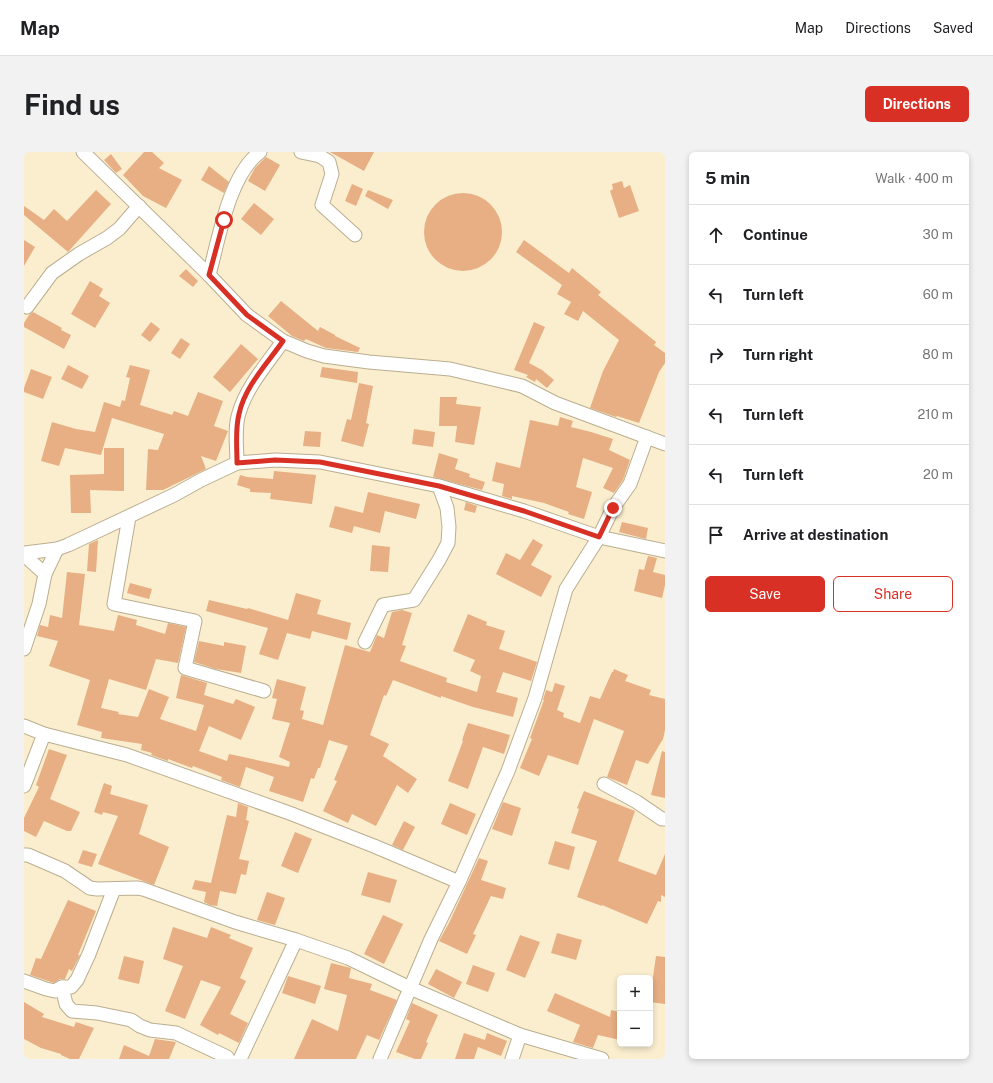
<!DOCTYPE html>
<html lang="en">
<head>
<meta charset="utf-8">
<style>
  body { margin:0; font-family:"Public Sans",sans-serif; background:#f2f2f2; color:#202124 }
  .controls { position:absolute; right:12px; bottom:12px; display:grid; overflow:hidden; border-radius:6px; box-shadow:0 2px 6px #0003 }
  .controls button { width:36px; height:36px; display:grid; place-items:center; padding:0; border:0; border-bottom:1px solid #e0e0e0; background:#fff; color:#202124; font:20px sans-serif }
  .stop { position:absolute; width:12px; height:12px; margin:-9px; border:3px solid #d93025; border-radius:50%; background:#fff }
  .stop.end { background:#d93025; border-color:#fff; box-shadow:0 1px 4px #0008 }
  .list { margin:0; padding:0; list-style:none }
  h2 { display:flex; justify-content:space-between; align-items:center; height:52px; margin:0; padding:0 16px; font-size:17px }
  h2 small { font-size:13px; font-weight:400; color:#757577 }
  .list li { display:grid; grid-template-columns:26px 1fr auto; gap:12px; align-items:center; box-sizing:border-box; height:60px; padding:0 16px; border-top:1px solid #e0e0e0 }
  .list b { display:block; font-size:15px; white-space:nowrap }
  .list em { font-size:13px; font-style:normal; color:#757577 }
  .actions { display:flex; gap:8px; padding:12px 16px }
  .actions a { flex:1; padding:9px 0; border:1px solid #d93025; border-radius:6px; text-align:center; font-size:14px; color:#d93025 }
  .actions .main { background:#d93025; color:#fff }
  .icon { flex:none; width:22px; height:22px; fill:none; stroke:currentColor; stroke-width:2; stroke-linecap:round; stroke-linejoin:round }
  .map { position:relative; flex:none; width:641px; height:907px; overflow:hidden; border-radius:6px }
  header { display:flex; align-items:center; gap:24px; box-sizing:border-box; height:56px; padding:0 20px; background:#fff; border-bottom:1px solid #e0e0e0 }
  header strong { font-size:19px }
  nav { display:flex; gap:22px; margin-inline-start:auto; font-size:14px }
  .intro { display:flex; align-items:center; justify-content:space-between; box-sizing:border-box; height:96px; padding:0 24px }
  h1 { margin:0; font-size:28px }
  .button { padding:10px 18px; border-radius:6px; background:#d93025; color:#fff; font-size:14px; font-weight:700 }
  main { display:flex; gap:24px; padding:0 24px }
  aside { flex:1; background:#fff; border-radius:6px; box-shadow:0 2px 6px #0003 }
  .map>svg:first-child { display:block }
  .building { fill:#e7af83 }
  .lines { fill:none; stroke-linecap:round; stroke-linejoin:round }
  .street-casing { stroke:#baae90; stroke-width:15 }
  .street { stroke:#fff; stroke-width:13 }
  .route { stroke:#d93025; stroke-width:5 }
</style>
</head>
<body>
<header>
<strong>Map</strong>
<nav><a>Map</a><a>Directions</a><a>Saved</a></nav>
</header>
<div class="intro"><h1>Find us</h1><a class="button">Directions</a></div>
<main>
<div class="map">
<svg width="641" height="907" viewBox="0 0 641 907">
  <rect width="100%" height="100%" fill="#faeece"/>
  <!-- building -->
  <g class="building">
    <path d="M120,0H128L140,11L135,16L158,28L142,56L119,44L99,23Z"/>
    <path d="M306,0H350L340,19Z"/>
    <path d="M87,2L98,17L92,21L80,8Z"/>
    <path d="M242,5L256,13L241,39L224,29L231,16Z"/>
    <path d="M185,14L205,30L200,41L177,28Z"/>
    <path d="M598,29L600,36L606,33L615,59L595,66L586,39L589,37L588,32Z"/>
    <path d="M328,32L339,37L332,54L321,49Z"/>
    <path d="M72,38L87,52L44,100L0,63V54L20,68L30,57L43,69Z"/>
    <path d="M344,38L369,48L364,57L341,44Z"/>
    <circle cx="439" cy="80" r="39"/>
    <path d="M230,51L250,67L237,83L217,67Z"/>
    <path d="M0,88L11,95L0,114Z"/>
    <path d="M500,88L545,121L548,116L577,140L574,143L632,190L630,193L641,201V211L635,220L615,271L593,264L592,265L566,256L579,219L595,188L559,159L554,169L540,162L547,150L533,142L538,133L492,100Z"/>
    <path d="M162,117L174,129L169,135L155,124Z"/>
    <path d="M66,129L79,137L75,144L86,151L71,176L47,162Z"/>
    <path d="M257,149L294,179L296,175L311,183V184L336,196L334,200L302,196L282,187L280,189L268,184L244,164Z"/>
    <path d="M9,160L38,176L37,178L47,183L40,197L0,175V171L5,163Z"/>
    <path d="M127,170L136,177L126,190L117,183Z"/>
    <path d="M510,170L521,175L505,211L518,218L530,228L523,236L512,227L511,230L502,225L504,223L490,218Z"/>
    <path d="M157,186L166,192L156,207L147,201Z"/>
    <path d="M217,192L234,207L206,240L189,225Z"/>
    <path d="M44,213L65,224L58,237L37,227Z"/>
    <path d="M106,213L126,218L116,253L148,263L150,259L164,264L174,240L199,249L190,274L204,279L192,309L177,304L182,317L139,338H122L124,297L134,298L140,282L88,266L77,303L41,296L35,314L17,309L28,270L52,277L71,280L80,250L96,255L98,248L101,249L106,226L102,225Z"/>
    <path d="M298,215L334,220L333,231L296,225Z"/>
    <path d="M7,217L28,225L19,247L0,240V236Z"/>
    <path d="M335,231L349,234L342,271L345,272L339,295L317,289L323,267L327,268Z"/>
    <path d="M416,245H433L432,252L457,255L450,293L431,290L433,274H415Z"/>
    <path d="M536,265L549,269L547,275L567,280L589,287L585,298L606,308L599,328L590,341L579,336L589,316L559,306L552,335L568,340L560,367L544,362L545,360L520,351L488,344V347L478,344L480,332L468,329L472,310L496,316L506,268L534,274Z"/>
    <path d="M390,277L411,280L409,295L388,292Z"/>
    <path d="M281,279L297,280L296,295L279,294Z"/>
    <path d="M80,296H100V339L66,338L67,361H47L46,323L80,322Z"/>
    <path d="M415,301L434,307L431,317L446,322L445,325L461,330L458,338L409,325Z"/>
    <path d="M250,319L292,323L288,352L246,347L247,341L226,340V337L213,333L216,323L223,325L249,327Z"/>
    <path d="M344,340L396,352L392,367L361,359L356,381L330,374L328,381L305,375L311,354L339,361Z"/>
    <path d="M442,350L453,354L451,361L440,358Z"/>
    <path d="M598,370L624,376L622,387L595,380Z"/>
    <path d="M509,387L519,393L507,413L528,424L517,445L472,422L482,401L496,408Z"/>
    <path d="M74,388L72,420L63,419L65,392Z"/>
    <path d="M348,393L366,395L364,420L346,419Z"/>
    <path d="M624,404L633,406L629,420L641,423V433L638,446L610,439L615,417L620,418Z"/>
    <path d="M43,420L61,422L55,473L90,479L94,463L113,468L112,473L141,482L144,471L162,475L154,511L132,507L122,538L85,527L77,556L95,560L94,562L114,565L125,537L145,545L136,567L172,579L180,553L152,546L157,523L183,531L180,543L209,552L212,547L231,555L217,588L185,574L175,599L203,609L205,602L265,615L266,610L255,605L266,571L248,567L253,547L248,546L253,527L282,535L276,558L280,559L278,567L299,573L321,493L346,500L353,483L360,486L368,460L378,458L388,461L378,493L382,494L376,509L423,526L422,530L453,540L457,524L446,519L451,508L429,499L444,462L463,470L462,473L481,479L475,497L513,510L507,529L479,520L472,540L494,546L489,565L449,555L417,544V546L369,528L362,544L360,543L346,583L365,592L359,604L393,627L384,641L373,633L352,674L328,662L324,671L299,659L313,629L310,628L324,594L305,588L296,616H294L290,627L287,626L279,650L245,639L250,625L222,615L216,635L197,628L198,625L169,614L168,616L144,607V609L127,603L128,601L117,598L118,592L77,586L78,580L53,573L66,528L25,514L34,489L13,484L16,473L24,475L26,463L38,466Z"/>
    <path d="M106,431L128,437L125,447L103,441Z"/>
    <path d="M272,441L297,448L293,462L327,471L323,488L288,479L286,487L263,481L254,508L235,502L244,476L182,459L185,448L223,457L224,456L264,468Z"/>
    <path d="M175,489L200,494V490L222,494L217,521L192,517L170,510Z"/>
    <path d="M590,517L604,523L601,529L627,538L625,543L641,547V578L639,587L624,612L612,608L603,633L583,625L600,579L570,567L554,613L524,603L515,624L496,616L508,587L506,586L520,548H519L522,538L528,540L531,531L541,534L533,558L540,561L539,565L556,571L566,544L576,547L588,520H589Z"/>
    <path d="M444,571L486,583L480,602L459,595L444,637L424,629L439,589L438,588Z"/>
    <path d="M25,597L43,603L26,647L56,660L47,679H43L20,669L12,685L0,679V666L15,635L12,633Z"/>
    <path d="M638,599L641,600V646L627,643Z"/>
    <path d="M80,631L88,634L86,642L124,653L115,682L145,695L130,733L74,712L94,664L79,660L78,663L70,660Z"/>
    <path d="M560,639L611,659L594,709L632,723L641,702V745L637,743V750L634,749L623,772L578,753V754L553,745L573,689L547,681L555,657L553,656Z"/>
    <path d="M479,650L497,656L488,684L468,677Z"/>
    <path d="M214,651L224,655L222,668L225,669L215,707L225,709L222,723L217,722L212,742L196,739L193,754L186,753L180,750L182,740L168,737L171,728L187,731L203,663L212,665Z"/>
    <path d="M426,651L452,662L443,683L417,672Z"/>
    <path d="M380,669L391,675L379,698L368,693Z"/>
    <path d="M271,680L288,687L274,721L257,714Z"/>
    <path d="M531,689L551,695L545,718L524,712Z"/>
    <path d="M59,698L73,702L68,715L54,711Z"/>
    <path d="M455,706L464,709L457,728L482,736L479,747L467,744L449,782L452,783L443,802L415,789L425,771Z"/>
    <path d="M344,720L373,728L366,751L337,743Z"/>
    <path d="M243,740L261,746L251,773L233,768Z"/>
    <path d="M44,748L72,759L54,803H56L48,819L45,817L41,827H36L30,831L6,823L12,806L17,807Z"/>
    <path d="M359,763L379,772L360,812L340,802Z"/>
    <path d="M149,775L183,786L187,775L207,783L205,786L229,796L216,826L222,829L206,862L224,871L215,891L195,881L194,883L176,873L197,835L177,828L161,867L141,859L159,814L139,807Z"/>
    <path d="M533,781L558,788L552,808L527,801Z"/>
    <path d="M496,783L516,790L501,826L482,818Z"/>
    <path d="M100,804L120,809L115,832L94,827Z"/>
    <path d="M632,804L641,805V852L626,850V831L628,832Z"/>
    <path d="M307,811L327,816L325,826L348,832L346,838L373,848L355,888L343,883L332,907H270L288,867L314,879L323,843L300,837Z"/>
    <path d="M449,813L471,821L464,840L442,832Z"/>
    <path d="M412,817L438,830L430,846L404,832Z"/>
    <path d="M264,824L297,834L291,852L258,841Z"/>
    <path d="M531,841L586,865L587,858L596,860V888L574,883L569,896L549,890L556,873L523,859Z"/>
    <path d="M0,850L20,862L18,865L50,875L52,870L70,876L55,907H46L37,903V902L17,896L0,887Z"/>
    <path d="M388,851L414,863L402,890L404,891L397,907H391L372,900L386,869L382,867Z"/>
    <path d="M440,881L461,888L463,881L483,889L477,904L454,895L450,907H431Z"/>
    <path d="M131,887L152,890L145,907H95L100,893L125,904Z"/>
  </g>
  <g class="lines">
    <defs>
      <g id="street">
        <path d="M59,0L185,123L223,163L259,189L283,199L300,204L345,210L426,217L498,234L531,251L641,292"/>
        <path d="M277,0L296,4L305,10L308,22L298,53L331,83"/>
        <path d="M185,123C195,86 205,23 236,0"/>
        <path d="M3,155L28,121L55,102L83,86L95,77L115,54"/>
        <path d="M213,311C213,295 210,276 215,261C223,234 243,212 259,189"/>
        <path d="M105,365L90,452L171,469L161,516L240,539"/>
        <path d="M0,401L33,397L44,393L150,343L177,328L213,311L251,308L296,310L415,334L500,359L575,385L641,399"/>
        <path d="M0,403L21,422"/>
        <path d="M341,490L359,453L390,448L415,408L424,391L425,375L423,356L415,334"/>
        <path d="M0,497L15,452L21,422L33,397"/>
        <path d="M0,574L20,582L103,603L268,662L350,694L435,730"/>
        <path d="M580,632L613,650L638,667H641"/>
        <path d="M0,634L20,582"/>
        <path d="M0,703H4L41,719L66,736L73,737L113,736L119,737L211,770L272,788L324,806L386,836L496,883L578,907"/>
        <path d="M0,829L22,837L31,839L38,835H47L53,828L65,802L90,737"/>
        <path d="M38,835L42,852L48,859L73,861L107,868L116,874L126,878L152,881L203,905L204,907"/>
        <path d="M216,907L272,788"/>
        <path d="M356,907L407,787L435,730L484,619L511,546L542,437L575,385L589,356L606,332L623,285"/>
        <path d="M488,907L496,883"/>
      </g>
    </defs>
    <!-- street casing -->
    <use href="#street" class="street-casing"/>
    <!-- street -->
    <use href="#street" class="street"/>
  </g>
  <g class="lines">
    <!-- route -->
    <path class="route" d="M200,68L185,123L223,163L259,189C243,212 221,234 215,262C211,277 213,295 213,311L251,308L296,310L415,334L500,359L575,385L589,356"/>
  </g>
</svg>
<div class="controls">
<button>+</button>
<button>−</button>
</div>
<div class="stop" style="left:200px;top:68px"></div>
<div class="stop end" style="left:589px;top:356px"></div>
</div>
<aside>
<h2>5 min<small>Walk · 400 m</small></h2>
<ul class="list">
<li><svg class="icon" aria-label="ahead" viewBox="0 0 24 24"><path d="M12 20V5M6 11l6-6 6 6"/></svg><div><b>Continue</b></div><em>30 m</em></li>
<li><svg class="icon" aria-label="left" viewBox="0 0 24 24"><path d="M17 20v-9H6M10 6l-5 5 5 5"/></svg><div><b>Turn left</b></div><em>60 m</em></li>
<li><svg class="icon" aria-label="right" viewBox="0 0 24 24"><path d="M7 20v-9h11M14 6l5 5-5 5"/></svg><div><b>Turn right</b></div><em>80 m</em></li>
<li><svg class="icon" aria-label="left" viewBox="0 0 24 24"><path d="M17 20v-9H6M10 6l-5 5 5 5"/></svg><div><b>Turn left</b></div><em>210 m</em></li>
<li><svg class="icon" aria-label="left" viewBox="0 0 24 24"><path d="M17 20v-9H6M10 6l-5 5 5 5"/></svg><div><b>Turn left</b></div><em>20 m</em></li>
<li><svg class="icon" aria-label="arrive" viewBox="0 0 24 24"><path d="M6 21V4h12l-3 4 3 4H6"/></svg><div><b>Arrive at destination</b></div></li>
</ul>
<div class="actions"><a class="main">Save</a><a>Share</a></div>
</aside>
</main>
</body>
</html>
